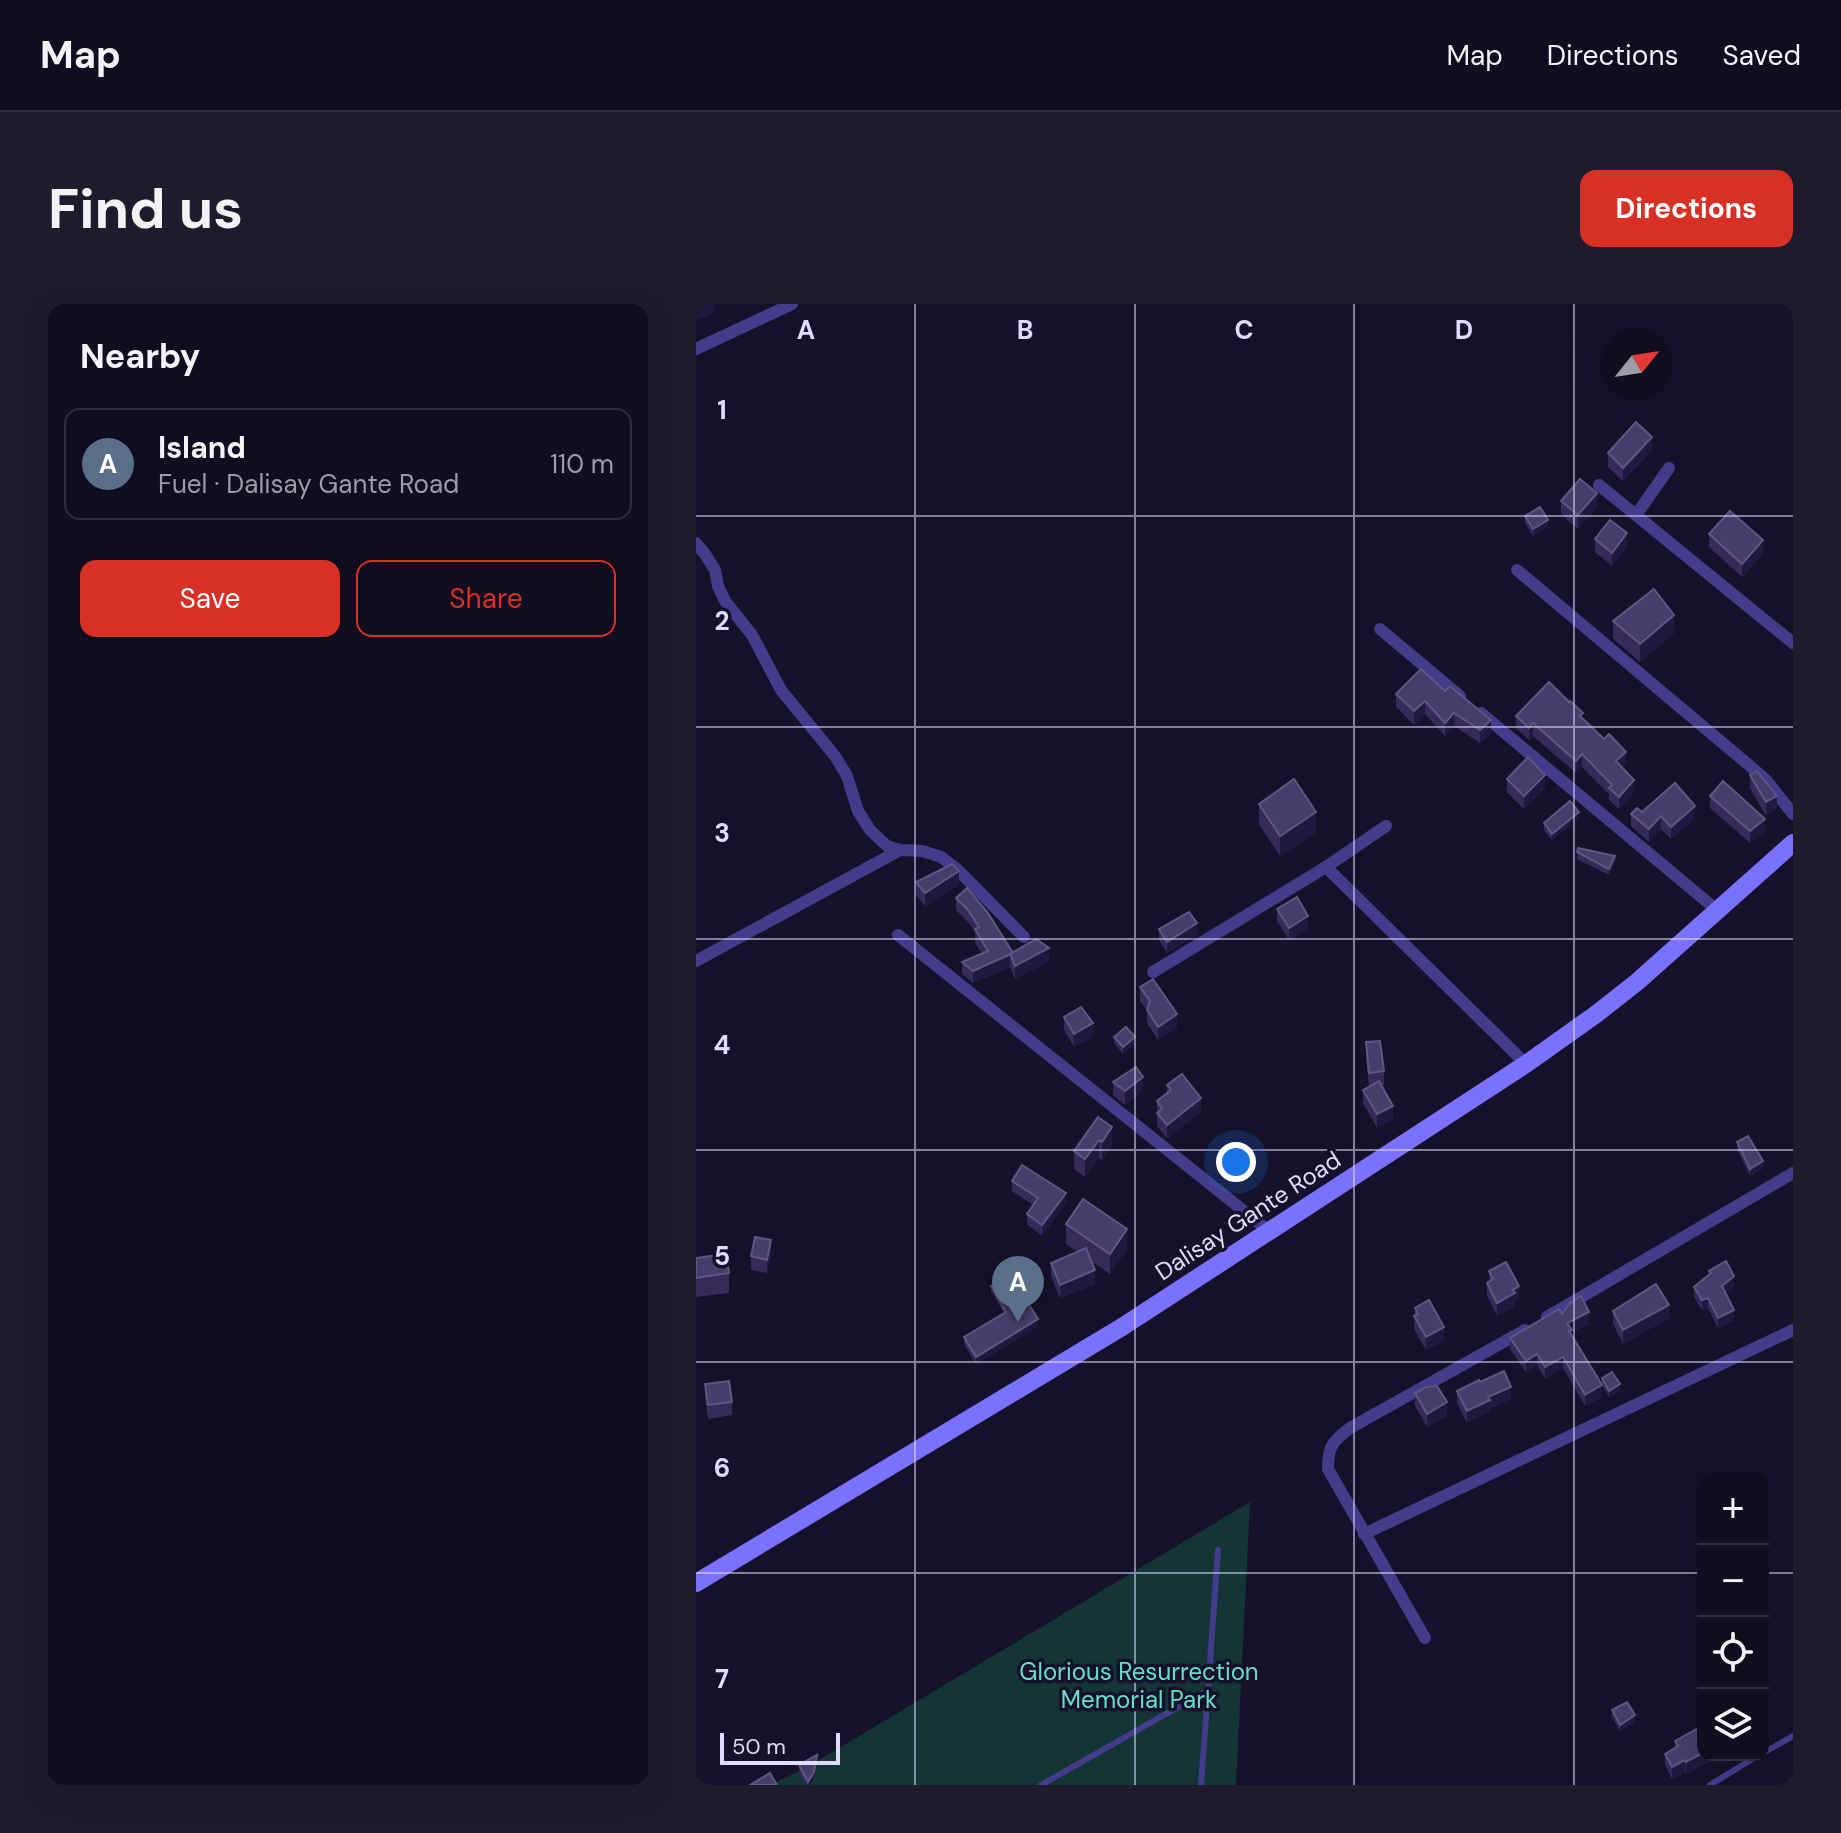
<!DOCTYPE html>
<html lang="en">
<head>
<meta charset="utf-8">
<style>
  body { margin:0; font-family:"DM Sans",sans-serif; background:#1e1b2d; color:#f1f3f6 }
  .controls { position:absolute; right:24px; bottom:24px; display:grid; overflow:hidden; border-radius:16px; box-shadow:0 8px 32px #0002 }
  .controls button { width:72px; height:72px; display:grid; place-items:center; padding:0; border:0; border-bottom:2px solid #302d3e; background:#100d20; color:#f1f3f6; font:40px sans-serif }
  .compass { position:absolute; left:905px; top:24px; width:72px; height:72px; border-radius:50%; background:#100d20; box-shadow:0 8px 32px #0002; rotate:60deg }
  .scale { position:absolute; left:24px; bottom:20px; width:120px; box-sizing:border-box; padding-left:8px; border:4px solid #e0daff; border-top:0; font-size:22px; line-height:28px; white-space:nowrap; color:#e0daff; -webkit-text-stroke:6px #16112b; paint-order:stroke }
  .you { position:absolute; left:540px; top:858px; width:28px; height:28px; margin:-20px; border:6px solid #fff; border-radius:50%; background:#1a73e8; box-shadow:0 0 0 12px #1a73e833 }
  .badge { display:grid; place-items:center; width:52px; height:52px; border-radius:50%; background:#d93025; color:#fff; font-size:26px; font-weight:700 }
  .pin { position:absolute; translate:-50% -66px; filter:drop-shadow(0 2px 4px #0008) }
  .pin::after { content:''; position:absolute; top:42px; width:28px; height:24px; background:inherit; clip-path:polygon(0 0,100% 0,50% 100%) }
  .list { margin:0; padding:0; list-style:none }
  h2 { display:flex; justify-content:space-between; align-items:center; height:104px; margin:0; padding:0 32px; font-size:34px }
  h2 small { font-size:26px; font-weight:400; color:#9c9ca5 }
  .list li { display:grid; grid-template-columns:52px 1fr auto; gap:24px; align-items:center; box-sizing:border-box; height:112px; margin:0 16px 16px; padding:0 16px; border:2px solid #302d3e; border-radius:16px }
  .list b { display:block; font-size:30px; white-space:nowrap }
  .list p { margin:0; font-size:26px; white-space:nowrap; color:#9c9ca5 }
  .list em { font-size:26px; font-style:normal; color:#9c9ca5 }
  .actions { display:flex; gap:16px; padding:24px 32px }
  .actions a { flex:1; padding:18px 0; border:2px solid #d93025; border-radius:16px; text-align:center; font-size:28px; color:#d93025 }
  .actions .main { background:#d93025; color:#fff }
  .icon { flex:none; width:44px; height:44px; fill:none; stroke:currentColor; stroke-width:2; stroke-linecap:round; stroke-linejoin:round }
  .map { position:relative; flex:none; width:1097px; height:1481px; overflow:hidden; border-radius:16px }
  header { display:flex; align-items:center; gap:48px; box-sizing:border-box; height:112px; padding:0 40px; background:#100d20; border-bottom:2px solid #302d3e }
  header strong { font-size:38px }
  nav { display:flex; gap:44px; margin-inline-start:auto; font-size:28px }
  .intro { display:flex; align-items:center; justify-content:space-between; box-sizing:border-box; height:192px; padding:0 48px }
  h1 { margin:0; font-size:56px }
  .button { padding:20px 36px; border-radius:16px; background:#d93025; color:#fff; font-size:28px; font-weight:700 }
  main { display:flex; gap:48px; padding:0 48px }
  aside { flex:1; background:#100d20; border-radius:16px; box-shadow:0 8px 32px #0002 }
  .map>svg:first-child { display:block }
  .green { fill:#143535 }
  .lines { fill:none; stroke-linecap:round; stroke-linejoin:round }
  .service { stroke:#423c8a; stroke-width:6 }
  .minor { stroke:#423c8a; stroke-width:12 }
  .secondary { stroke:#7a71ff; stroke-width:18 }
  .wall { fill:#352a59 }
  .shaded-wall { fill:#21183f }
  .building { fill:#473d6a; stroke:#5f5682; stroke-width:2 }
  .grid { fill:none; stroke:#e0daff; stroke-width:2; stroke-opacity:0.55 }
  .labels { text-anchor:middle; stroke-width:7; stroke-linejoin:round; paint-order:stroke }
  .street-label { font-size:24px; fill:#e0daff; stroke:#16112b }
  .park-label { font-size:24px; fill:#64e1c7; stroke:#16112b }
  .grid-label { font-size:26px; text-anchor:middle; font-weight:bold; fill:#e0daff; stroke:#16112b; stroke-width:7; stroke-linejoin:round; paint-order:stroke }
</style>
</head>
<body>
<header>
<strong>Map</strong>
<nav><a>Map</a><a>Directions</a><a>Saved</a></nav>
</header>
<div class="intro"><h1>Find us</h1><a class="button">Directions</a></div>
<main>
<aside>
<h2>Nearby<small></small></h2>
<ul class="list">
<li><span class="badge" style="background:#5c6f8a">A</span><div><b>Island</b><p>Fuel · Dalisay Gante Road</p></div><em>110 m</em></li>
</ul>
<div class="actions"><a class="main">Save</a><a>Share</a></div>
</aside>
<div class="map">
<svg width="1097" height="1481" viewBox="0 0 1097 1481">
  <rect width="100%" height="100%" fill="#16112b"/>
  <!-- green -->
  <path class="green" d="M554,1198L540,1481H75L115,1461Z"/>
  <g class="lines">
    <!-- service -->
    <g class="service">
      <path d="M1067,1449L1097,1432"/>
      <path d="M345,1481L512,1386L522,1246"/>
      <path d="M505,1481L512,1386"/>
      <path d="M1014,1481L1063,1451"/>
    </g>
    <!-- minor -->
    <g class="minor">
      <path d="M0,45L96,0"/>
      <path d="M903,181L1097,339"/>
      <path d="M940,211L973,164"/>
      <path d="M0,239L9,250L19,266L22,282L29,297L56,331L85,386L139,452L151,472L162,507L174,526L191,542L204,546L226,547L245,553L262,566L328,633"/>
      <path d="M821,266L1054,462L1070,476L1097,510"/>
      <path d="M684,325L764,392"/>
      <path d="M785,409L1022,607"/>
      <path d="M630,563L830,760"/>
      <path d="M202,631L573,927"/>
      <path d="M0,657L204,546"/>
      <path d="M457,668L630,563L690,522"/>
      <path d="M851,1013L1097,869"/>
      <path d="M668,1230L1097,1026"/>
      <path d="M729,1334L632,1165C632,1142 636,1138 654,1124L829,1026"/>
    </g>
    <!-- secondary -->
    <path class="secondary" d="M0,1279L426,1023L830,760L899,711L941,678L1097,539"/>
  </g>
  <!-- wall -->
  <g class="wall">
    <path d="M956,146L927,177L912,163V149Z"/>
    <path d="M865,197L901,202L882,225L865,210Z"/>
    <path d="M829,212L852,222L837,232L829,219Z"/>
    <path d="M1013,230L1067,250L1046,273L1013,243Z"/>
    <path d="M899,235L931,243L916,262L899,248Z"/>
    <path d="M917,317L978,329L944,358L917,335Z"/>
    <path d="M749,387L795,429L784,439L758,422L749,432L729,410L718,421L700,403V390Z"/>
    <path d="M820,412L887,415L930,460L926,463L938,488L923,505L913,496V490L886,463L880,469L837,432L833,436L820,424Z"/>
    <path d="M1054,471L1081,505L1070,512L1054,484Z"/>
    <path d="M811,475L849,484L828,505L811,488Z"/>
    <path d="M1014,492L1069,527L1054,539L1014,504Z"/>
    <path d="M563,500L620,528L584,552L563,520Z"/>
    <path d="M946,508L999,514L975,535L965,525L953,538L935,522V510Z"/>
    <path d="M883,515L856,536L848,526V519Z"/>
    <path d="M881,548L919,559L913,571L881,555Z"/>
    <path d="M220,578L263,580L229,602L220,591Z"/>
    <path d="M260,594L317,649L353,657L319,675L314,663L277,679L266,670V658L286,650L279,638V628L272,618L260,606Z"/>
    <path d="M581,605L612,624L593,636L581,617Z"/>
    <path d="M463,625L501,631L471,649L463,636Z"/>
    <path d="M444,683L481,724L462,736L451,719V706L444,697Z"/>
    <path d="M368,713L397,733L378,743L368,726Z"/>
    <path d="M418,733L439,740L427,750L418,739Z"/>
    <path d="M670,738L688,767V781H686L697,815L681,824L667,799V786L673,782L670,752Z"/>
    <path d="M417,778L447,787L429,801L417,791Z"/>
    <path d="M471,781L505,808L471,834L461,822V797L471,790Z"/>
    <path d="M402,813L416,841L406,856L403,854L389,873L378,865V847Z"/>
    <path d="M1041,838L1067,864L1054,872L1041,845Z"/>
    <path d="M316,877L370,899L346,932L331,920V910L337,901L316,887Z"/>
    <path d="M370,920L431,945L414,970L395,957L399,980L364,994L355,972V959L382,948L370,940Z"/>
    <path d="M75,950L71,969L55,966V952Z"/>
    <path d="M0,954L33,969V989L0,993Z"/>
    <path d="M793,967L823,995L819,997V1002L801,1012L791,992V979L793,978Z"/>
    <path d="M1013,967L1038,982L1029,989L1038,1016L1022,1024L1012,1004L1006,1006L998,993V983L1013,970Z"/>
    <path d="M295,982L342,1022L280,1060L268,1040V1033L308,1009L295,988Z"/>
    <path d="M719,1004L748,1036L730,1046L718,1025Z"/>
    <path d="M917,1007L973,1014L927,1040L917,1020Z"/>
    <path d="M866,1010L893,1020L876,1028V1031L906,1093L889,1102L867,1064L849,1075L841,1061L830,1068L814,1045V1034Z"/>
    <path d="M906,1074L924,1086L913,1093L906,1081Z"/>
    <path d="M784,1078L815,1095L794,1104V1107L771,1119L761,1099V1087Z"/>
    <path d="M9,1080L36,1098V1111L12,1115L9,1094Z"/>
    <path d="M719,1089L751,1112L731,1123L719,1102Z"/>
    <path d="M916,1406L939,1418L924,1427L916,1413Z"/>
    <path d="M979,1437L1014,1451V1457L990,1470L989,1468L976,1475L969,1461V1450L979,1444Z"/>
    <path d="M121,1458L118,1475L114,1481H110L103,1468V1461Z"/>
  </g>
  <!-- shaded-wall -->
  <g class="shaded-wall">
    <path d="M6,0H18V9L0,16V2Z"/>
    <path d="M956,133V146L927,177V164Z"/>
    <path d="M901,189V202L882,225V211Z"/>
    <path d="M852,216V222L837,232V225Z"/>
    <path d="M931,229V243L916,262V249Z"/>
    <path d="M1067,236V250L1046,273V260Z"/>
    <path d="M978,311V329L944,358V340Z"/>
    <path d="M729,397V410L718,421V407Z"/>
    <path d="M758,409V422L749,432V419Z"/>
    <path d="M795,416V429L784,439V426Z"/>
    <path d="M837,419V432L833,436V424Z"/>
    <path d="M930,448V460L920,469V457Z"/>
    <path d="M886,450V463L880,469V457Z"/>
    <path d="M849,471V484L828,505V492Z"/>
    <path d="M938,476V488L923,505V493Z"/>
    <path d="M1081,492V505L1070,512V498Z"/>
    <path d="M999,502V514L975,535V523Z"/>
    <path d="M620,508V528L584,552V532Z"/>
    <path d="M883,508V515L856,536V530Z"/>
    <path d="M965,512V525L953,538V525Z"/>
    <path d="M1069,515V527L1054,539V527Z"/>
    <path d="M919,552V559L913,571V565Z"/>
    <path d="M263,567V580L229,602V589Z"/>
    <path d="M612,612V624L593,636V624Z"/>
    <path d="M501,619V631L471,649V638Z"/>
    <path d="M353,644V657L319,675V662Z"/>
    <path d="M314,650V663L277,679V667Z"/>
    <path d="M481,710V724L462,736V723Z"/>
    <path d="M397,719V733L378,743V730Z"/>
    <path d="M439,733V740L427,750V743Z"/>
    <path d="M447,773V787L429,801V787Z"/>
    <path d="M505,794V808L471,834V821Z"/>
    <path d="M697,802V815L681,824V810Z"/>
    <path d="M416,823V841L406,856V838Z"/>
    <path d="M403,836V854L389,873V855Z"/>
    <path d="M1067,857V864L1054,872V865Z"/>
    <path d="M370,889V899L346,932V921Z"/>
    <path d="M431,925V945L414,970V950Z"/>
    <path d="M75,936V950L71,969V956Z"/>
    <path d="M399,966V980L364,994V981Z"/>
    <path d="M1038,972V982L1026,991V982Z"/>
    <path d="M823,982V995L819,997V1002L801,1012V999Z"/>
    <path d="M1012,994V1004L1006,1006V996Z"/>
    <path d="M973,1001V1014L927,1040V1026Z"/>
    <path d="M1038,1006V1016L1022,1024V1014Z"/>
    <path d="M893,1008V1020L876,1028V1037L871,1019Z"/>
    <path d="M342,1015V1022L280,1060V1053Z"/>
    <path d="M748,1023V1036L730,1046V1033Z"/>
    <path d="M841,1050V1061L830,1068V1057Z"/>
    <path d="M867,1053V1064L849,1075V1063Z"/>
    <path d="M924,1080V1086L913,1093V1087Z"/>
    <path d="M906,1081V1093L889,1102V1091Z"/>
    <path d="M815,1083V1095L794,1104V1107L771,1119V1107L792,1093Z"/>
    <path d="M751,1098V1112L731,1123V1110Z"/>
    <path d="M939,1411V1418L924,1427V1421Z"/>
    <path d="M1007,1449V1451H1014V1457L990,1470V1458Z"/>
    <path d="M121,1451L118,1475L114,1481H112Z"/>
    <path d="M989,1456V1468L976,1475V1463Z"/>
  </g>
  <!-- building -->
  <g class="building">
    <path d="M940,118L956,133L927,164L912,149Z"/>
    <path d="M884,175L901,189L882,211L865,197Z"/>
    <path d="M844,203L852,216L837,225L829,212Z"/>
    <path d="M1034,207L1067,236L1046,260L1013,230Z"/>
    <path d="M914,216L931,229L916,249L899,235Z"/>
    <path d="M958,285L978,311L944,340L917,317Z"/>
    <path d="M725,365L749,387L754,382L795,416L784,426L758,409L749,419L729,397L718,407L700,390Z"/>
    <path d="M853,378L873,398L874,397L887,409L884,412L908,435L913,430L930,448L920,457L938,476L923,493L913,484L916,481L886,450L880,457L837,419L833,424L820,412Z"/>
    <path d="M832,453L849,471L828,492L811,475Z"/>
    <path d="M1061,467L1081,492L1070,498L1054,471Z"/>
    <path d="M598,475L620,508L584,532L563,500Z"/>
    <path d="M1027,477L1069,515L1054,527L1014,492Z"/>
    <path d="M979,479L999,502L975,523L965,512L953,525L935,510L941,504L946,508Z"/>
    <path d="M874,497L883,508L856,530L848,519Z"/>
    <path d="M882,544L919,552L913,565L881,548Z"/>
    <path d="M256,560L263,567L229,589L220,578Z"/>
    <path d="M271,584L292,609L317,649L277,667L266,658L292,647L279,625L283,623L272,606L260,594Z"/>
    <path d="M601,593L612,612L593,624L581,605Z"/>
    <path d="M493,608L501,619L471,638L463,625Z"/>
    <path d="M340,635L353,644L319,662L314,650Z"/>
    <path d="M457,675L481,710L462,723L451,706L454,697L444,683Z"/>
    <path d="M385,703L397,719L378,730L368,713Z"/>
    <path d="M430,723L439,733L427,743L418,733Z"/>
    <path d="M684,737L688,767L673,769L670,738Z"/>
    <path d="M440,763L447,773L429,787L417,778Z"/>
    <path d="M486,770L505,794L471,821L461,809L466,805L461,797L475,786L471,781Z"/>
    <path d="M683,777L697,802L681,810L667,786Z"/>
    <path d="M402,813L416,823L406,838L403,836L389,855L378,847Z"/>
    <path d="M1052,832L1067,857L1054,865L1041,838Z"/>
    <path d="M326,861L370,889L346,921L331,910L342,894L316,877Z"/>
    <path d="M387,895L431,925L414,950L370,920Z"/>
    <path d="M59,933L75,936L71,956L55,952Z"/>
    <path d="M390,944L399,966L364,981L355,959Z"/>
    <path d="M30,950L33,969L0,974V954Z"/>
    <path d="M1030,957L1038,972L1026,982L1038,1006L1022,1014L1012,994L1006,996L998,983L1015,969L1013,967Z"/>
    <path d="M810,958L823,982L817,986L819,989L801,999L791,979L797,975L793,967Z"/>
    <path d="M314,970L342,1015L280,1053L268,1033L310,1008L295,982Z"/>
    <path d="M960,980L973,1001L927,1026L917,1007Z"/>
    <path d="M885,992L893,1008L871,1019L876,1026L873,1027L906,1081L889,1091L867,1053L849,1063L841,1050L830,1057L814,1034L863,1005L866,1010L874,999Z"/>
    <path d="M733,996L748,1023L730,1033L718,1012L722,1010L719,1004Z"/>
    <path d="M808,1067L815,1083L792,1093L794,1096L771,1107L761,1087L783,1076L784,1078Z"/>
    <path d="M916,1068L924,1080L913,1087L906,1074Z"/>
    <path d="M33,1077L36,1098L12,1101L9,1080Z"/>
    <path d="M741,1082L751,1098L731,1110L719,1089L730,1083Z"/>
    <path d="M931,1398L939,1411L924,1421L916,1406Z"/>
    <path d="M1002,1424L1007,1433V1449L990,1458L989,1456L976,1463L969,1450L982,1442L979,1437Z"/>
    <path d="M121,1451L118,1468L112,1478L103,1461Z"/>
    <path d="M74,1469L81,1481H54Z"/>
  </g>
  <!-- grid -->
  <path class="grid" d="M219,0V1481M439,0V1481M658,0V1481M878,0V1481M0,212H1097M0,423H1097M0,635H1097M0,846H1097M0,1058H1097M0,1269H1007M1067,1269H1097"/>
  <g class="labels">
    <!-- street labels -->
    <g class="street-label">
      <text transform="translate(552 912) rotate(-33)" y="8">Dalisay Gante Road</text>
    </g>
    <!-- park labels -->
    <g class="park-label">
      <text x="443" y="1376">Glorious Resurrection<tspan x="443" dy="28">Memorial Park</tspan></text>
    </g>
  </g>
  <g class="grid-label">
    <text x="110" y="35">A</text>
    <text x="329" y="35">B</text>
    <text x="548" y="35">C</text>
    <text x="768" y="35">D</text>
    <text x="26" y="115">1</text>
    <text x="26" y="326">2</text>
    <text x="26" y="538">3</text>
    <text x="26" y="750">4</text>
    <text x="26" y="961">5</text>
    <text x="26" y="1173">6</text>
    <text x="26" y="1384">7</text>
  </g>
</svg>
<div class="controls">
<button>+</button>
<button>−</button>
<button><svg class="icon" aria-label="locate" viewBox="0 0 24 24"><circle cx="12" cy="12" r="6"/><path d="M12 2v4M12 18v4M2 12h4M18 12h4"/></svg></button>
<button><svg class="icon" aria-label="layers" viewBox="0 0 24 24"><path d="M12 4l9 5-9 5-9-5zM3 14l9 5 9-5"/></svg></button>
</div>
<svg class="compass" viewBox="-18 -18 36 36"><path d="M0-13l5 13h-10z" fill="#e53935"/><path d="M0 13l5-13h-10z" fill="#9c9ca5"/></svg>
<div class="scale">50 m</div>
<div class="you"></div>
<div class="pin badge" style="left:322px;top:1018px;background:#5c6f8a">A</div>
</div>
</main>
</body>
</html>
